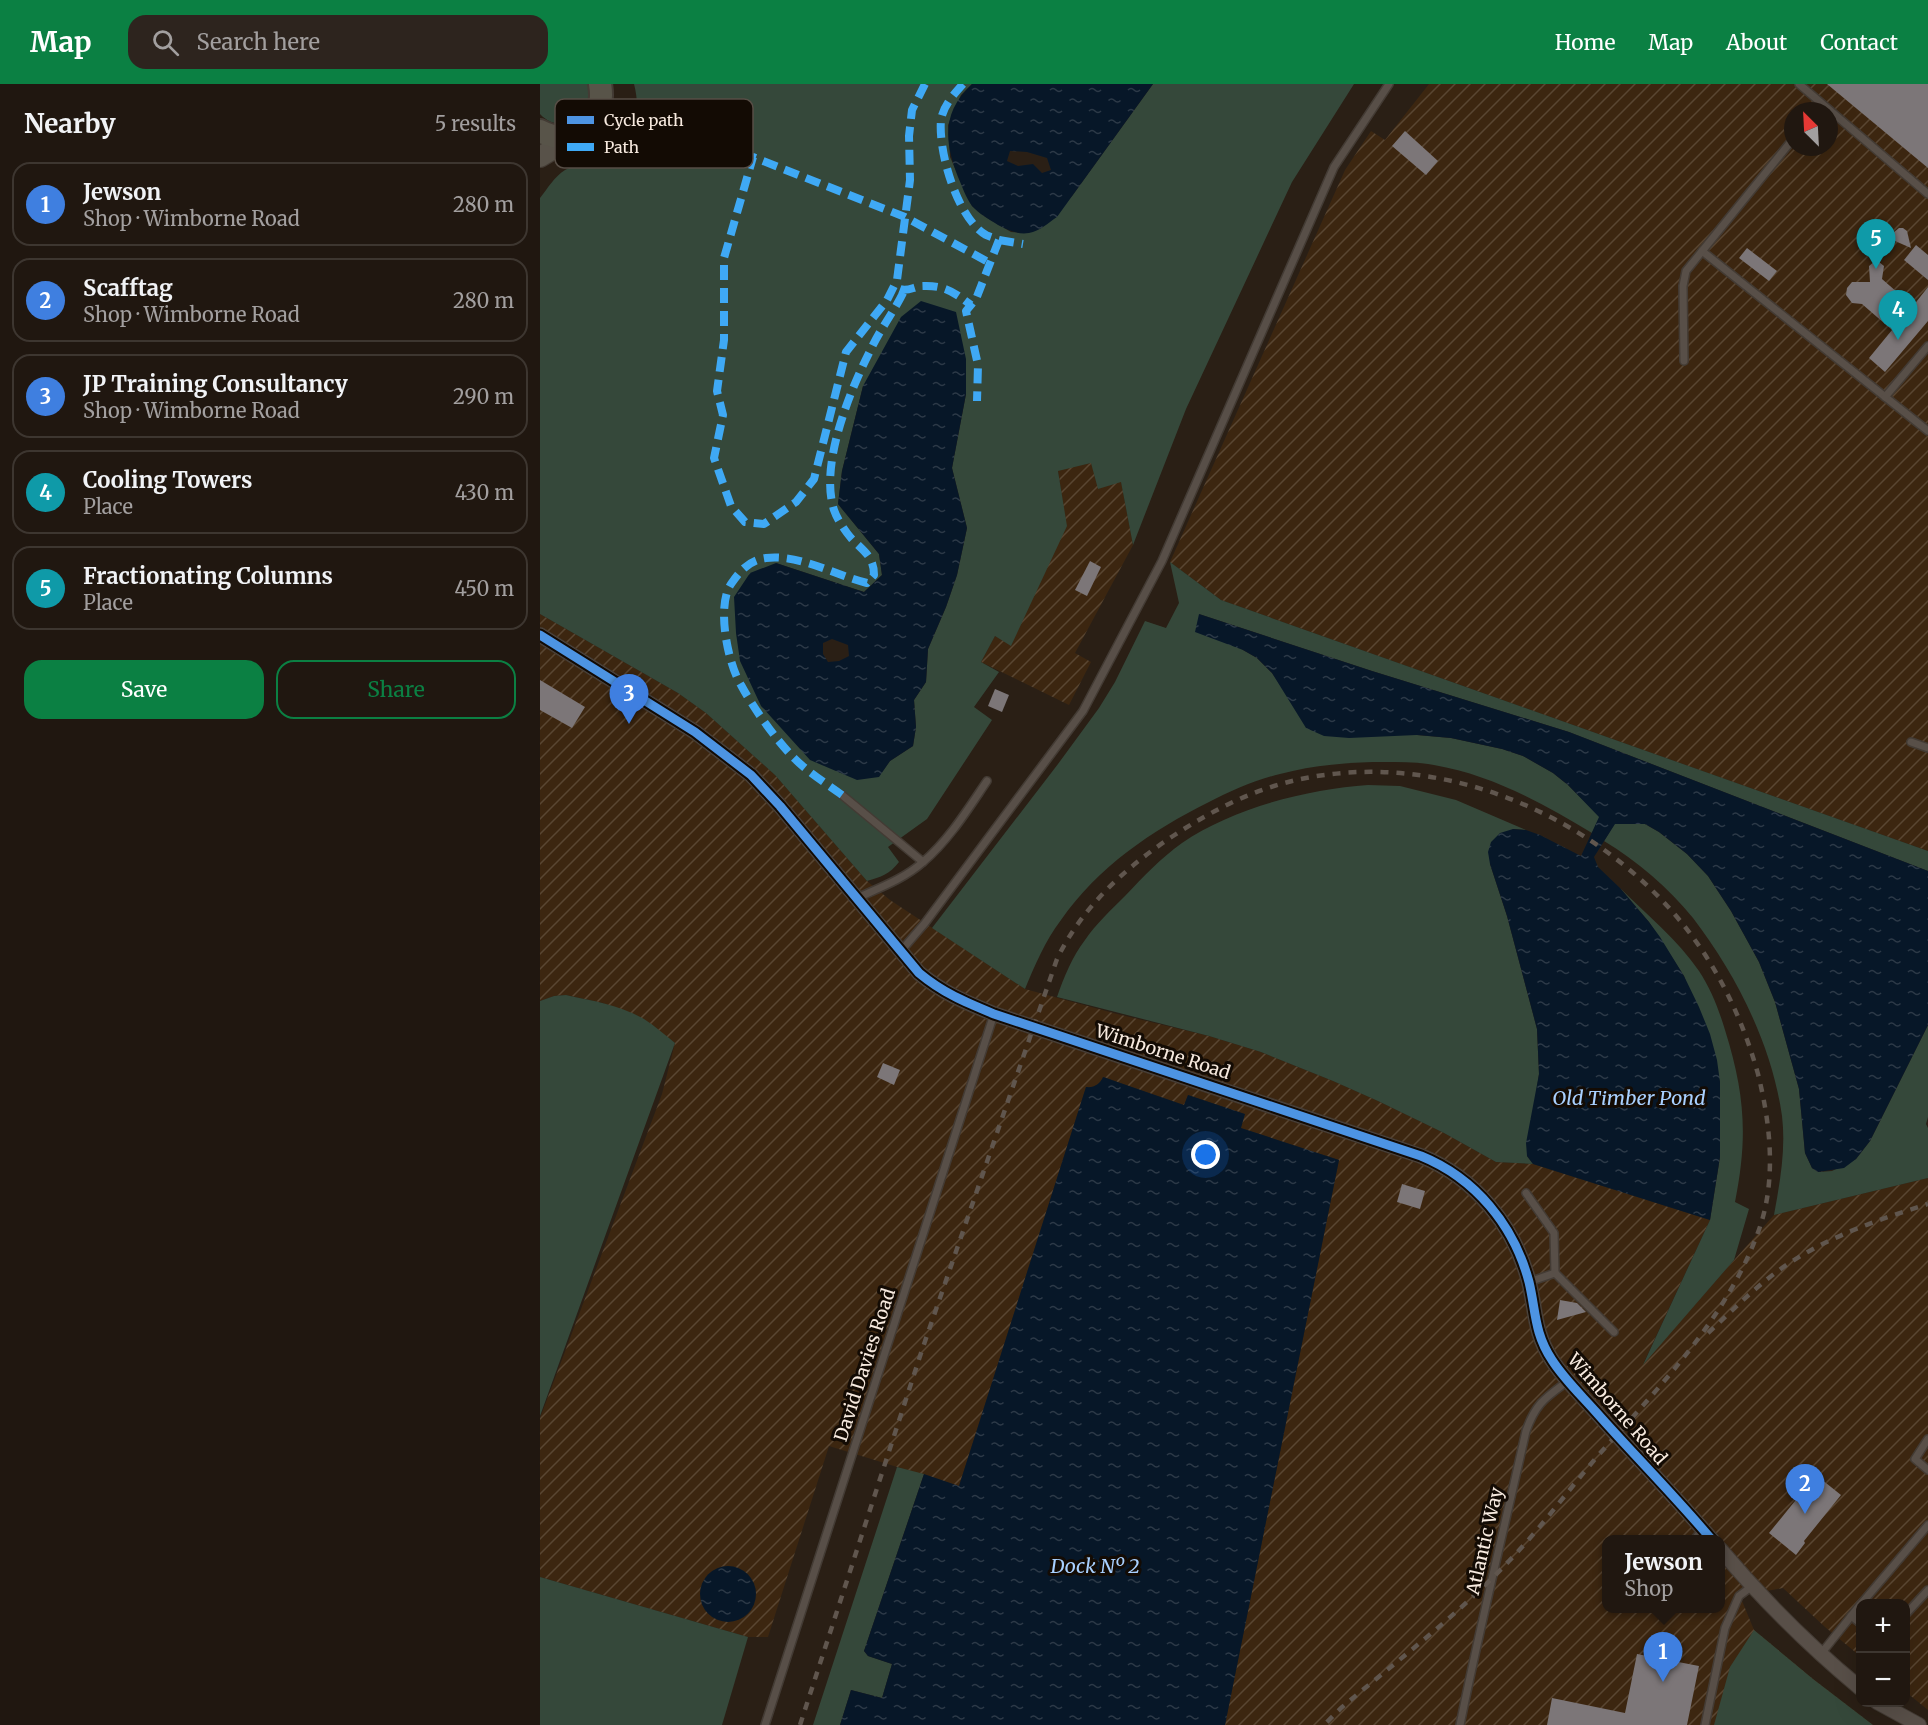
<!DOCTYPE html>
<html lang="en">
<head>
<meta charset="utf-8">
<style>
  body { margin:0; font-family:Merriweather,serif; background:#2d241e; color:#f1f3f6 }
  .controls { position:absolute; right:18px; bottom:18px; display:grid; overflow:hidden; border-radius:12px; box-shadow:0 6px 24px #0002 }
  .controls button { width:54px; height:54px; display:grid; place-items:center; padding:0; border:0; border-bottom:2px solid #3d3630; background:#201710; color:#f1f3f6; font:30px sans-serif }
  .compass { position:absolute; left:1244px; top:18px; width:54px; height:54px; border-radius:50%; background:#201710; box-shadow:0 6px 24px #0002; rotate:336deg }
  .you { position:absolute; left:666px; top:1071px; width:21px; height:21px; margin:-15px; border:4px solid #fff; border-radius:50%; background:#1a73e8; box-shadow:0 0 0 9px #1a73e833 }
  .badge { display:grid; place-items:center; width:39px; height:39px; border-radius:50%; background:#0b8043; color:#fff; font-size:20px; font-weight:700 }
  .pin { position:absolute; translate:-50% -50px; filter:drop-shadow(0 2px 3px #0008) }
  .pin::after { content:''; position:absolute; top:32px; width:21px; height:18px; background:inherit; clip-path:polygon(0 0,100% 0,50% 100%) }
  .popup { position:absolute; left:1062px; top:1451px; width:123px; height:78px; box-sizing:border-box; display:grid; place-content:center; border-radius:12px; background:#201710; filter:drop-shadow(0 2px 4px #0005); font-size:20px; white-space:nowrap; color:#a29f9f }
  .popup b { font-size:22px; color:#f1f3f6 }
  .popup::after { content:''; position:absolute; left:50%; top:100%; margin-left:-12px; border:12px solid transparent; border-top-color:#201710 }
  .list { margin:0; padding:0; list-style:none }
  h2 { display:flex; justify-content:space-between; align-items:center; height:78px; margin:0; padding:0 24px; font-size:26px }
  h2 small { font-size:20px; font-weight:400; color:#a29f9f }
  .list li { display:grid; grid-template-columns:39px 1fr auto; gap:18px; align-items:center; box-sizing:border-box; height:84px; margin:0 12px 12px; padding:0 12px; border:2px solid #3d3630; border-radius:18px }
  .list b { display:block; font-size:22px; white-space:nowrap }
  .list p { margin:0; font-size:20px; white-space:nowrap; color:#a29f9f }
  .list em { font-size:20px; font-style:normal; color:#a29f9f }
  .actions { display:flex; gap:12px; padding:18px 24px }
  .actions a { flex:1; padding:14px 0; border:2px solid #0b8043; border-radius:18px; text-align:center; font-size:21px; color:#0b8043 }
  .actions .main { background:#0b8043; color:#fff }
  .icon { flex:none; width:33px; height:33px; fill:none; stroke:currentColor; stroke-width:2; stroke-linecap:round; stroke-linejoin:round }
  .map { position:relative; flex:none; width:1388px; height:1641px; overflow:hidden }
  header { display:flex; align-items:center; gap:36px; box-sizing:border-box; height:84px; padding:0 30px; background:#0b8043; color:#fff }
  header strong { font-size:28px }
  nav { display:flex; gap:33px; margin-inline-start:auto; font-size:21px }
  .search { width:420px; height:54px; background:#2d241e; display:flex; align-items:center; gap:15px; box-sizing:border-box; padding:0 21px; border-radius:18px; color:#a29f9f; font-size:22px }
  main { display:flex }
  aside { flex:1; background:#201710 }
  .map>svg:first-child { display:block }
  .industrial { fill:url(#industrial-furrows); fill-rule:evenodd }
  .grass { fill:#35483a; fill-rule:evenodd }
  .water { fill:url(#water-ripples); fill-rule:evenodd }
  .building { fill:#7c7678 }
  .lines { fill:none; stroke-linecap:round; stroke-linejoin:round }
  .lane-casing { stroke:#433b34; stroke-width:10 }
  .street-casing { stroke:#433b34; stroke-width:16 }
  .secondary-casing { stroke:#433b34; stroke-width:22 }
  .primary-casing { stroke:#433b34; stroke-width:26 }
  .lane { stroke:#584f48; stroke-width:7 }
  .street { stroke:#584f48; stroke-width:14 }
  .secondary { stroke:#585249; stroke-width:20 }
  .primary { stroke:#585449; stroke-width:22 }
  .rail { stroke:#60564e; stroke-width:4.5; stroke-dasharray:8 8; stroke-linecap:butt }
  .quiet { stroke:#3fa9f5; stroke-width:8; stroke-dasharray:15 8; stroke-linecap:butt }
  .cycleway-casing { stroke:#130b04; stroke-width:13 }
  .cycleway { stroke:#4d94e3; stroke-width:9 }
  .labels { text-anchor:middle; stroke-width:6; stroke-linejoin:round; paint-order:stroke }
  .street-label { font-size:18px; fill:#f7eadf; stroke:#130b04 }
  .water-label { font-size:20px; font-style:italic; fill:#a8d0ff; stroke:#130b04 }
  .key { fill:#130b04; stroke:#574e46; stroke-width:1.5 }
  .key-label { font-size:16px; fill:#f7eadf }
</style>
</head>
<body>
<header>
<strong>Map</strong>
<div class="search"><svg class="icon" aria-label="search" viewBox="0 0 24 24"><circle cx="10" cy="10" r="6"/><path d="M15 15l6 6"/></svg>Search here</div>
<nav><a>Home</a><a>Map</a><a>About</a><a>Contact</a></nav>
</header>
<main>
<aside>
<h2>Nearby<small>5 results</small></h2>
<ul class="list">
<li><span class="badge" style="background:#3f7fe0">1</span><div><b>Jewson</b><p>Shop · Wimborne Road</p></div><em>280 m</em></li>
<li><span class="badge" style="background:#3f7fe0">2</span><div><b>Scafftag</b><p>Shop · Wimborne Road</p></div><em>280 m</em></li>
<li><span class="badge" style="background:#3f7fe0">3</span><div><b>JP Training Consultancy</b><p>Shop · Wimborne Road</p></div><em>290 m</em></li>
<li><span class="badge" style="background:#0f9aa8">4</span><div><b>Cooling Towers</b><p>Place</p></div><em>430 m</em></li>
<li><span class="badge" style="background:#0f9aa8">5</span><div><b>Fractionating Columns</b><p>Place</p></div><em>450 m</em></li>
</ul>
<div class="actions"><a class="main">Save</a><a>Share</a></div>
</aside>
<div class="map">
<svg width="1388" height="1641" viewBox="0 0 1388 1641">
  <defs>
    <pattern id="industrial-furrows" width="10" height="10" patternUnits="userSpaceOnUse" patternTransform="scale(1.5)"><rect width="10" height="10" fill="#3c2610"/><path d="M-1 1l2-2M0 10L10 0M9 11l2-2" fill="none" stroke="#594632"/></pattern>
    <pattern id="water-ripples" width="26" height="14" patternUnits="userSpaceOnUse" patternTransform="scale(1.5)"><rect width="26" height="14" fill="#071728"/><path d="M2 4q2-2 4 0t4 0M15 11q2-2 4 0t4 0" fill="none" stroke="#2c3947"/></pattern>
  </defs>
  <rect width="100%" height="100%" fill="#2a1f15"/>
  <!-- industrial -->
  <g class="industrial">
    <path d="M889,0H1388V767L681,516L630,478L805,86L831,47L845,56ZM1253,27H1289V63H1253Z"/>
    <path d="M551,379L581,397L593,461L535,569L551,578L529,621L441,578L455,552L471,561L526,442L518,386Z"/>
    <path d="M0,530L138,609L166,629L235,691L327,797L350,816L485,905L577,930L669,952L721,968L793,997L838,1017L904,1049L956,1078L993,1080L1170,1136L1104,1278L1234,1131L1388,1094V1626L1366,1608V1520H1320V1572L1285,1543L1243,1504L1200,1512L1214,1546L1273,1595L1333,1641H685L799,1076L700,1044L704,1030L648,1011L644,1022L564,993L561,998L552,1004L546,1003L419,1402L289,1362L228,1553H208L0,1493V1334L122,1010L135,959L105,936L63,919L26,911L14,912L0,917ZM1066,1456H1180V1524H1066Z"/>
  </g>
  <!-- grass -->
  <g class="grass">
    <path d="M0,0H49C50,6 51,14 50,20C47,45 14,46 0,30Z"/>
    <path d="M94,0H432L421,11L408,41L410,73L432,122L444,132L471,148L487,149L532,112L613,0H814L752,98L646,325L593,461L581,398L558,405L551,379L518,387L527,442L471,562L455,552L441,578L459,588L434,623L452,636L387,735L348,763L359,778C350,790 341,793 327,797L235,691L166,629L138,609L0,530V114C8,104 14,93 25,86C33,82 44,80 52,77C89,63 104,39 94,0ZM323,302L426,310L412,384L427,444L417,491L406,523L388,565L386,598L374,616L376,643L373,662L350,677L339,692L236,479L324,508L342,491L339,470L298,420L302,387Z"/>
    <path d="M630,478L681,516L1388,767V787L1029,648L832,587L659,530L703,566L717,574L732,589L747,611L877,651L911,654L962,665L983,672L1013,689L1028,701L1060,733L1052,749C1002,719 952,691 894,681C878,678 861,678 844,678C809,678 774,681 740,690C715,696 691,707 669,718C611,747 558,783 521,836C505,857 495,881 485,905L392,844L518,680L559,624L575,598L605,537L626,544L639,519Z"/>
    <path d="M828,701L860,702L916,716L986,746L973,745L950,780L967,832L997,945L999,990L987,1072L993,1080L956,1078L904,1049L838,1017L793,997L721,968L669,952L517,913C524,893 532,873 545,856C556,840 571,826 585,812C603,793 621,774 642,759C693,724 768,705 828,701Z"/>
    <path d="M1075,739L1105,740L1119,748L1147,770L1168,792L1191,827L1219,878L1235,918L1259,1005L1265,1069L1272,1084L1278,1088L1292,1087L1316,1075L1330,1057L1388,941V1033L1386,1040L1388,1044V1094L1234,1131C1240,1098 1246,1065 1242,1032C1232,961 1196,890 1153,834C1129,804 1097,777 1064,757Z"/>
    <path d="M1080,804C1107,831 1138,856 1159,887C1171,905 1179,926 1185,946C1205,1010 1208,1053 1195,1118L1209,1125L1194,1176L1103,1281L1170,1136L1180,1073V998L1144,892L1109,838Z"/>
    <path d="M26,911C53,917 80,921 104,935C115,942 125,951 135,959L0,1332V917L14,912Z"/>
    <path d="M357,1383L384,1390L324,1567L328,1572L352,1580L342,1614L311,1606L300,1641H273Z"/>
    <path d="M0,1493L208,1553L182,1641H0Z"/>
    <path d="M1214,1546L1273,1595L1333,1641H1174L1190,1583Z"/>
  </g>
  <!-- water -->
  <g class="water">
    <path d="M432,0H613L517,133C508,139 500,147 489,149C478,151 468,146 458,141C449,135 439,130 432,122C426,114 422,102 418,93C404,57 402,28 432,0ZM470,67L487,68L507,74L511,86L502,89L493,80L478,82L467,77Z"/>
    <path d="M381,217L416,228L426,275V310L412,384L427,444L417,491L406,523L388,565L386,598L374,616L376,643L373,662L350,677L339,693L317,696L270,676L221,622L200,577L196,549L194,513L210,489L236,479L324,508L342,491L339,470L298,420L302,387L323,302L361,233ZM292,555L308,561L309,572L299,577L288,578L283,570V559Z"/>
    <path d="M659,530L832,587L1029,648L1388,787V941L1330,1057L1316,1075L1304,1084L1278,1088L1272,1084L1265,1069L1259,1005L1235,918L1219,878L1191,827L1168,792L1147,770L1119,748L1105,740H1075L1054,773L1058,783L1080,804L1109,838L1120,853L1144,892L1159,923L1170,950L1177,976L1180,998V1073L1170,1136L993,1080L987,1072L986,1059L999,990L997,945L967,832L950,780L948,768L951,758L960,749L973,745L986,746L1000,751L1041,772L1059,733L1028,701L1013,689L983,672L962,665L911,654L877,651L809,654L784,652L766,644L732,589L717,574L703,566L655,548Z"/>
    <path d="M563,993L644,1021L648,1011L705,1030L701,1044L799,1076L685,1641H300L311,1606L342,1614L352,1580L328,1572L324,1567L384,1390L419,1402L546,1003C554,1004 560,1000 563,993Z"/>
    <circle cx="188" cy="1510" r="28"/>
  </g>
  <!-- building -->
  <g class="building">
    <path d="M1287,0H1388V84Z"/>
    <path d="M865,47L898,77L886,91L852,62Z"/>
    <path d="M1359,144H1363L1367,147L1371,164L1355,157L1353,149Z"/>
    <path d="M1376,161L1388,171V196L1364,176Z"/>
    <path d="M1207,164L1237,187L1229,197L1199,174Z"/>
    <path d="M1335,177L1339,178L1344,182L1342,195L1373,222L1388,203V237L1345,288L1329,274L1352,246L1322,220L1312,219L1306,211L1307,204L1312,198H1330L1329,182Z"/>
    <path d="M550,477L561,483L547,512L535,506Z"/>
    <path d="M0,596L45,623L32,644L0,626Z"/>
    <path d="M455,605L469,611L462,628L448,622Z"/>
    <path d="M343,979L360,986L354,1001L337,993Z"/>
    <path d="M862,1100L885,1107L880,1125L857,1118Z"/>
    <path d="M1020,1216L1037,1219L1046,1228L1017,1236Z"/>
    <path d="M1276,1391L1301,1411L1264,1457L1265,1459L1256,1471L1229,1449Z"/>
    <path d="M1097,1570L1159,1582L1147,1641H1007L1012,1614L1085,1629Z"/>
  </g>
  <g class="lines">
    <defs>
      <g id="lane">
        <path d="M1259,0L1388,110"/>
        <path d="M1162,167L1388,347"/>
        <path d="M1144,277L1143,202L1146,187L1253,55"/>
        <path d="M1345,313L1388,262"/>
        <path d="M1371,658L1388,664"/>
        <path d="M302,711L383,778"/>
        <path d="M317,814C339,804 364,795 383,778C409,756 428,725 447,697"/>
        <path d="M361,867L385,839L543,627L622,477L794,83L849,0"/>
        <path d="M986,1109L1014,1149L1015,1189"/>
        <path d="M989,1198L1015,1189L1074,1248"/>
        <path d="M1388,1355L1375,1375L1388,1386"/>
        <path d="M1154,1456L1163,1445"/>
        <path d="M1321,1520L1388,1441"/>
        <path d="M1366,1530L1388,1506"/>
        <path d="M1311,1532L1320,1539"/>
        <path d="M1280,1571L1320,1521"/>
        <path d="M225,1641L454,930"/>
        <path d="M920,1641C940,1542 964,1445 986,1347C996,1319 1005,1314 1028,1297"/>
        <path d="M1165,1641L1185,1544L1199,1512L1211,1503"/>
      </g>
      <g id="street">
        <path d="M0,551L155,648L211,691L240,722L379,889C403,909 425,918 454,930L881,1072C935,1094 974,1141 989,1198C996,1227 994,1249 1012,1276C1024,1295 1041,1311 1056,1328C1094,1371 1135,1412 1172,1456"/>
        <path d="M1180,1465C1224,1517 1268,1561 1320,1604"/>
        <path d="M1337,1618L1379,1641"/>
      </g>
      <path id="secondary" d="M0,73L35,52"/>
      <path id="primary" d="M0,47C37,66 67,39 60,0"/>
    </defs>
    <!-- lane casing -->
    <use href="#lane" class="lane-casing"/>
    <!-- street casing -->
    <use href="#street" class="street-casing"/>
    <!-- secondary casing -->
    <use href="#secondary" class="secondary-casing"/>
    <!-- primary casing -->
    <use href="#primary" class="primary-casing"/>
    <!-- lane -->
    <use href="#lane" class="lane"/>
    <!-- street -->
    <use href="#street" class="street"/>
    <!-- secondary -->
    <use href="#secondary" class="secondary"/>
    <!-- primary -->
    <use href="#primary" class="primary"/>
    <!-- rail -->
    <g class="rail">
      <path d="M1168,1249C1194,1225 1219,1199 1248,1180C1290,1152 1340,1135 1388,1120"/>
      <path d="M260,1641L382,1266L517,875C542,823 586,783 633,752C674,725 718,703 766,694C909,666 1066,736 1152,852C1183,894 1204,940 1218,990C1231,1042 1237,1100 1217,1151C1186,1234 1121,1301 1063,1366C1031,1402 1003,1442 969,1477C918,1531 858,1576 801,1624L784,1641"/>
    </g>
    <!-- quiet -->
    <g class="quiet">
      <path d="M385,0L372,26L369,52L370,96L357,196L347,216L306,268L274,395L256,418L224,440L205,438L191,422L174,374L183,331L177,307L184,256V174L213,73L365,133L450,179"/>
      <path d="M423,0C414,10 403,22 401,36C398,67 417,134 446,151C450,153 455,154 459,156L436,215L426,227L438,281L437,317"/>
      <path d="M459,156L483,160"/>
      <path d="M360,205C368,208 375,202 383,202C405,201 415,209 431,221"/>
      <path d="M302,711C287,700 269,689 255,675C236,656 214,625 201,601C188,580 176,522 191,500C200,487 209,476 226,474C259,470 295,491 327,499L334,491C334,472 323,467 311,454C305,447 297,435 294,426C279,380 311,304 332,263C341,244 355,226 364,207"/>
    </g>
    <defs>
      <path id="cycleway" d="M0,551L155,648L211,691L240,722L379,889C403,909 425,918 454,930L881,1072C935,1094 974,1141 989,1198C996,1227 994,1249 1012,1276C1024,1295 1041,1311 1056,1328C1094,1371 1135,1412 1172,1456"/>
    </defs>
    <!-- cycleway casing -->
    <use href="#cycleway" class="cycleway-casing"/>
    <!-- cycleway -->
    <use href="#cycleway" class="cycleway"/>
  </g>
  <g class="labels">
    <!-- street labels -->
    <g class="street-label">
      <text transform="translate(623 968) rotate(18)" y="6">Wimborne Road</text>
      <text transform="translate(325 1281) rotate(-72)" y="6">David Davies Road</text>
      <text transform="translate(1077 1325) rotate(49)" y="6">Wimborne Road</text>
      <text transform="translate(945 1457) rotate(-77)" y="6">Atlantic Way</text>
    </g>
    <!-- water labels -->
    <g class="water-label">
      <text x="1089" y="1021">Old Timber Pond</text>
      <text x="555" y="1489">Dock Nº 2</text>
    </g>
  </g>
  <!-- legend -->
  <rect x="15" y="15" width="198" height="69" rx="9" class="key"/>
  <rect x="27" y="32" width="27" height="8" fill="#4d94e3"/>
  <rect x="27" y="59" width="27" height="8" fill="#3fa9f5"/>
  <g class="key-label">
    <text x="64" y="42">Cycle path</text>
    <text x="64" y="69">Path</text>
  </g>
</svg>
<div class="controls">
<button>+</button>
<button>−</button>
</div>
<svg class="compass" viewBox="-18 -18 36 36"><path d="M0-13l5 13h-10z" fill="#e53935"/><path d="M0 13l5-13h-10z" fill="#a29f9f"/></svg>
<div class="you"></div>
<div class="pin badge" style="left:1123px;top:1598px;background:#3f7fe0">1</div>
<div class="popup"><b>Jewson</b>Shop</div>
<div class="pin badge" style="left:1265px;top:1430px;background:#3f7fe0">2</div>
<div class="pin badge" style="left:89px;top:640px;background:#3f7fe0">3</div>
<div class="pin badge" style="left:1358px;top:256px;background:#0f9aa8">4</div>
<div class="pin badge" style="left:1336px;top:185px;background:#0f9aa8">5</div>
</div>
</main>
</body>
</html>
